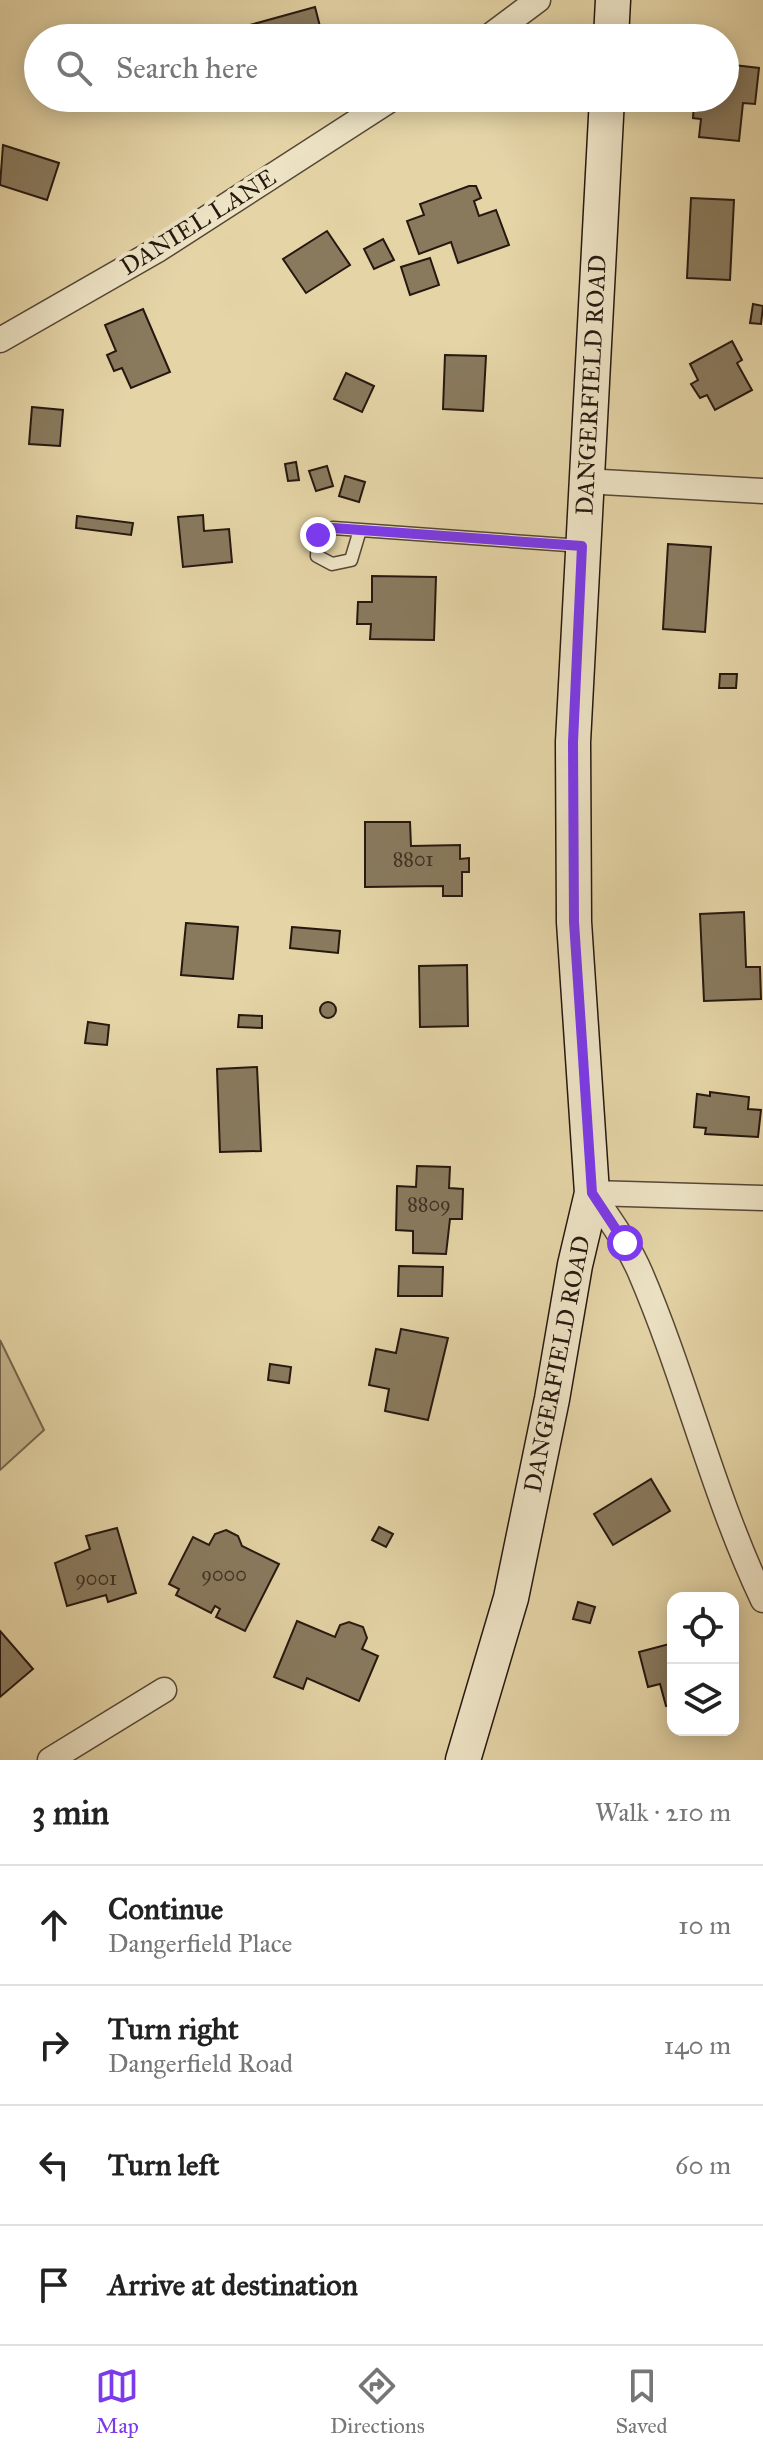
<!DOCTYPE html>
<html lang="en">
<head>
<meta charset="utf-8">
<style>
  body { margin:0; font-family:"IM FELL Great Primer",serif; background:#f2f2f2; color:#222 }
  .controls { position:absolute; right:24px; bottom:24px; display:grid; overflow:hidden; border-radius:16px; box-shadow:0 4px 20px #0003 }
  .controls button { width:72px; height:72px; display:grid; place-items:center; padding:0; border:0; border-bottom:2px solid #e0e0e0; background:#fff; color:#222; font:40px sans-serif }
  .stop { position:absolute; width:24px; height:24px; margin:-18px; border:6px solid #7c3aed; border-radius:50%; background:#fff }
  .stop.end { background:#7c3aed; border-color:#fff; box-shadow:0 2px 8px #0008 }
  .list { margin:0; padding:0; list-style:none }
  h2 { display:flex; justify-content:space-between; align-items:center; height:104px; margin:0; padding:0 32px; font-size:34px }
  h2 small { font-size:26px; font-weight:400; color:#767676 }
  .list li { display:grid; grid-template-columns:52px 1fr auto; gap:24px; align-items:center; box-sizing:border-box; height:120px; padding:0 32px; border-top:2px solid #e0e0e0 }
  .list b { display:block; font-size:30px; white-space:nowrap }
  .list p { margin:0; font-size:26px; white-space:nowrap; color:#767676 }
  .list em { font-size:26px; font-style:normal; color:#767676 }
  .icon { flex:none; width:44px; height:44px; fill:none; stroke:currentColor; stroke-width:2; stroke-linecap:round; stroke-linejoin:round }
  .map { position:relative; flex:none; width:763px; height:1760px; overflow:hidden }
  .search { position:absolute; background:#fff; box-shadow:0 4px 20px #0003; left:24px; right:24px; top:24px; height:88px; display:flex; align-items:center; gap:20px; box-sizing:border-box; padding:0 28px; border-radius:44px; color:#767676; font-size:30px }
  .sheet { height:584px; background:#fff }
  nav { display:flex; justify-content:space-around; align-items:center; box-sizing:border-box; height:112px; border-top:2px solid #e0e0e0; background:#fff; font-size:22px; color:#767676 }
  nav a { display:grid; justify-items:center; gap:4px }
  nav .on { color:#7c3aed }
  .map>svg:first-child { display:block }
  .green { fill:#c4b48c; stroke:#75664e; stroke-width:2 }
  .building { fill:#897a5e; stroke:#261810; stroke-width:2 }
  .lines { fill:none; stroke-linecap:round; stroke-linejoin:round }
  .lane-casing { stroke:#564736; stroke-width:15 }
  .street-casing { stroke:#564736; stroke-width:27 }
  .secondary-casing { stroke:#261810; stroke-width:37 }
  .lane { stroke:#ede3c5; stroke-width:12 }
  .street { stroke:#ede3c5; stroke-width:24 }
  .secondary { stroke:#ede3c5; stroke-width:34 }
  .route { stroke:#7c3aed; stroke-width:10 }
  .labels { text-anchor:middle; stroke-width:8; stroke-linejoin:round; paint-order:stroke }
  .number-label { font-size:20px; fill:#3f3024 }
  .street-label { font-size:24px; fill:#261810; stroke:#ede3c5 }
</style>
</head>
<body>
<div class="map">
<svg width="763" height="1760" viewBox="0 0 763 1760">
  <rect width="100%" height="100%" fill="#e4d4a6"/>
  <filter id="stains"><feTurbulence type="fractalNoise" baseFrequency=".0025" numOctaves="4"/><feColorMatrix values="0 0 0 0 .2 0 0 0 0 .09 0 0 0 0 .02 0 0 0 .5 -.17"/></filter>
  <radialGradient id="worn" r=".72"><stop offset=".6" stop-color="#630" stop-opacity="0"/><stop offset="1" stop-color="#630" stop-opacity=".3"/></radialGradient>
  <!-- green -->
  <path class="green" d="M0,1340L44,1430L0,1470Z"/>
  <!-- building -->
  <g class="building">
    <path d="M315,7L323,38H242L239,28Z"/>
    <path d="M725,64L759,68L755,104L743,103L739,141L699,137L701,119L693,118L694,102L701,103L702,98H725Z"/>
    <path d="M3,145L59,163L47,200L0,185Z"/>
    <path d="M469,186H476L481,198L474,201L479,216L496,210L509,245L458,263L451,242L419,254L407,221L424,215L420,204Z"/>
    <path d="M691,198L734,200L730,280L687,278Z"/>
    <path d="M327,231L350,265L306,293L283,259Z"/>
    <path d="M383,239L394,260L374,269L364,249Z"/>
    <path d="M430,258L439,285L410,295L401,267Z"/>
    <path d="M753,304L763,306L761,324L750,323Z"/>
    <path d="M143,309L170,372L131,388L122,368L114,371L107,355L116,351L105,325Z"/>
    <path d="M732,341L742,360L737,363L752,390L715,410L707,395L700,398L691,384L698,380L690,364Z"/>
    <path d="M445,355L486,356L483,411L443,409Z"/>
    <path d="M346,373L374,386L362,412L334,399Z"/>
    <path d="M32,407L63,410L60,446L29,444Z"/>
    <path d="M296,462L299,480L288,481L285,464Z"/>
    <path d="M327,466L333,486L316,491L309,471Z"/>
    <path d="M345,476L365,482L359,502L339,496Z"/>
    <path d="M203,515L204,531L229,529L232,562L183,567L178,517Z"/>
    <path d="M77,516L133,523L131,535L76,528Z"/>
    <path d="M668,544L711,547L705,632L663,629Z"/>
    <path d="M372,576L436,577L434,640L370,639L371,624H357L358,602H372Z"/>
    <path d="M720,674H737L736,688H719Z"/>
    <path d="M365,822H410L411,846L460,845V859L469,858V872H462V896H443V886L365,887Z"/>
    <path d="M744,912L746,967H760L761,999L704,1001L700,914Z"/>
    <path d="M186,923L238,927L233,979L181,975Z"/>
    <path d="M292,927L340,931L338,953L290,948Z"/>
    <path d="M467,965L468,1026L420,1027L419,966Z"/>
    <circle cx="328" cy="1010" r="8"/>
    <path d="M239,1015L262,1016V1028L238,1027Z"/>
    <path d="M88,1022L109,1025L107,1045L85,1043Z"/>
    <path d="M257,1067L261,1151L220,1152L217,1069Z"/>
    <path d="M710,1092L749,1097L748,1109L761,1110L758,1137L705,1134L706,1128L694,1127L697,1094L710,1096Z"/>
    <path d="M417,1166L450,1167L449,1188L463,1189L462,1219H450L446,1254L413,1253V1231L396,1230L397,1186L416,1187Z"/>
    <path d="M399,1266L443,1267L442,1296H398Z"/>
    <path d="M401,1329L448,1338L428,1420L385,1411L389,1389L369,1385L376,1349L396,1353Z"/>
    <path d="M270,1364L291,1367L289,1383L268,1380Z"/>
    <path d="M651,1479L670,1511L613,1545L594,1514Z"/>
    <path d="M379,1527L393,1534L386,1547L372,1540Z"/>
    <path d="M117,1528L136,1593L108,1602L106,1595L67,1606L55,1563L90,1549L86,1536Z"/>
    <path d="M226,1530L238,1536L242,1546L279,1564L245,1631L216,1617L220,1609L215,1606L211,1613L176,1595L179,1589L169,1584L193,1537L209,1545L215,1534Z"/>
    <path d="M578,1602L595,1607L590,1623L573,1619Z"/>
    <path d="M297,1621L335,1637L340,1625L349,1622L363,1627L367,1638L362,1649L378,1656L359,1701L307,1678L303,1689L274,1677Z"/>
    <path d="M0,1631L33,1669L0,1697Z"/>
    <path d="M673,1643V1704L666,1706L660,1684L648,1687L639,1652Z"/>
  </g>
  <g class="lines">
    <defs>
      <path id="lane" d="M360,530L351,560L332,564L317,556L318,535L333,528L582,546"/>
      <g id="street">
        <path d="M487,38L538,0"/>
        <path d="M0,340L159,249L393,98"/>
        <path d="M584,481L763,491"/>
        <path d="M592,1193C609,1219 628,1244 640,1272C686,1379 713,1495 763,1600"/>
        <path d="M592,1193L763,1198"/>
        <path d="M50,1760L164,1690"/>
      </g>
      <g id="secondary">
        <path d="M611,38L613,0"/>
        <path d="M463,1760L511,1598L552,1399L575,1265L592,1193L574,922L573,742L607,98"/>
      </g>
    </defs>
    <!-- lane casing -->
    <use href="#lane" class="lane-casing"/>
    <!-- street casing -->
    <use href="#street" class="street-casing"/>
    <!-- secondary casing -->
    <use href="#secondary" class="secondary-casing"/>
    <!-- lane -->
    <use href="#lane" class="lane"/>
    <!-- street -->
    <use href="#street" class="street"/>
    <!-- secondary -->
    <use href="#secondary" class="secondary"/>
  </g>
  <g class="lines">
    <!-- route -->
    <path class="route" d="M318,535L333,528L582,546L573,742L574,922L592,1193L625,1243"/>
  </g>
  <g class="labels">
    <!-- number labels -->
    <g class="number-label">
      <text x="413" y="866">8801</text>
      <text x="429" y="1211">8809</text>
      <text x="224" y="1581">9000</text>
      <text x="96" y="1585">9001</text>
    </g>
    <!-- street labels -->
    <g class="street-label">
      <text transform="translate(198 222) rotate(-32)" y="8">DANIEL LANE</text>
      <text transform="translate(591 385) rotate(-87)" y="8">DANGERFIELD ROAD</text>
      <text transform="translate(557 1364) rotate(-79)" y="8">DANGERFIELD ROAD</text>
    </g>
  </g>
  <rect width="100%" height="100%" filter="url(#stains)"/>
  <rect width="100%" height="100%" fill="url(#worn)"/>
</svg>
<div class="controls">
<button><svg class="icon" aria-label="locate" viewBox="0 0 24 24"><circle cx="12" cy="12" r="6"/><path d="M12 2v4M12 18v4M2 12h4M18 12h4"/></svg></button>
<button><svg class="icon" aria-label="layers" viewBox="0 0 24 24"><path d="M12 4l9 5-9 5-9-5zM3 14l9 5 9-5"/></svg></button>
</div>
<div class="stop" style="left:625px;top:1243px"></div>
<div class="stop end" style="left:318px;top:535px"></div>
<div class="search"><svg class="icon" aria-label="search" viewBox="0 0 24 24"><circle cx="10" cy="10" r="6"/><path d="M15 15l6 6"/></svg>Search here</div>
</div>
<section class="sheet">
<h2>3 min<small>Walk · 210 m</small></h2>
<ul class="list">
<li><svg class="icon" aria-label="ahead" viewBox="0 0 24 24"><path d="M12 20V5M6 11l6-6 6 6"/></svg><div><b>Continue</b><p>Dangerfield Place</p></div><em>10 m</em></li>
<li><svg class="icon" aria-label="right" viewBox="0 0 24 24"><path d="M7 20v-9h11M14 6l5 5-5 5"/></svg><div><b>Turn right</b><p>Dangerfield Road</p></div><em>140 m</em></li>
<li><svg class="icon" aria-label="left" viewBox="0 0 24 24"><path d="M17 20v-9H6M10 6l-5 5 5 5"/></svg><div><b>Turn left</b></div><em>60 m</em></li>
<li><svg class="icon" aria-label="arrive" viewBox="0 0 24 24"><path d="M6 21V4h12l-3 4 3 4H6"/></svg><div><b>Arrive at destination</b></div></li>
</ul>
</section>
<nav>
<a class="on"><svg class="icon" aria-label="map" viewBox="0 0 24 24"><path d="M3 6l6-2 6 2 6-2v14l-6 2-6-2-6 2zM9 4v14M15 6v14"/></svg>Map</a>
<a><svg class="icon" aria-label="directions" viewBox="0 0 24 24"><path d="M12 3l9 9-9 9-9-9zM9 14v-3h6M13 9l2 2-2 2"/></svg>Directions</a>
<a><svg class="icon" aria-label="saved" viewBox="0 0 24 24"><path d="M7 4h10v16l-5-4-5 4z"/></svg>Saved</a>
</nav>
</body>
</html>
